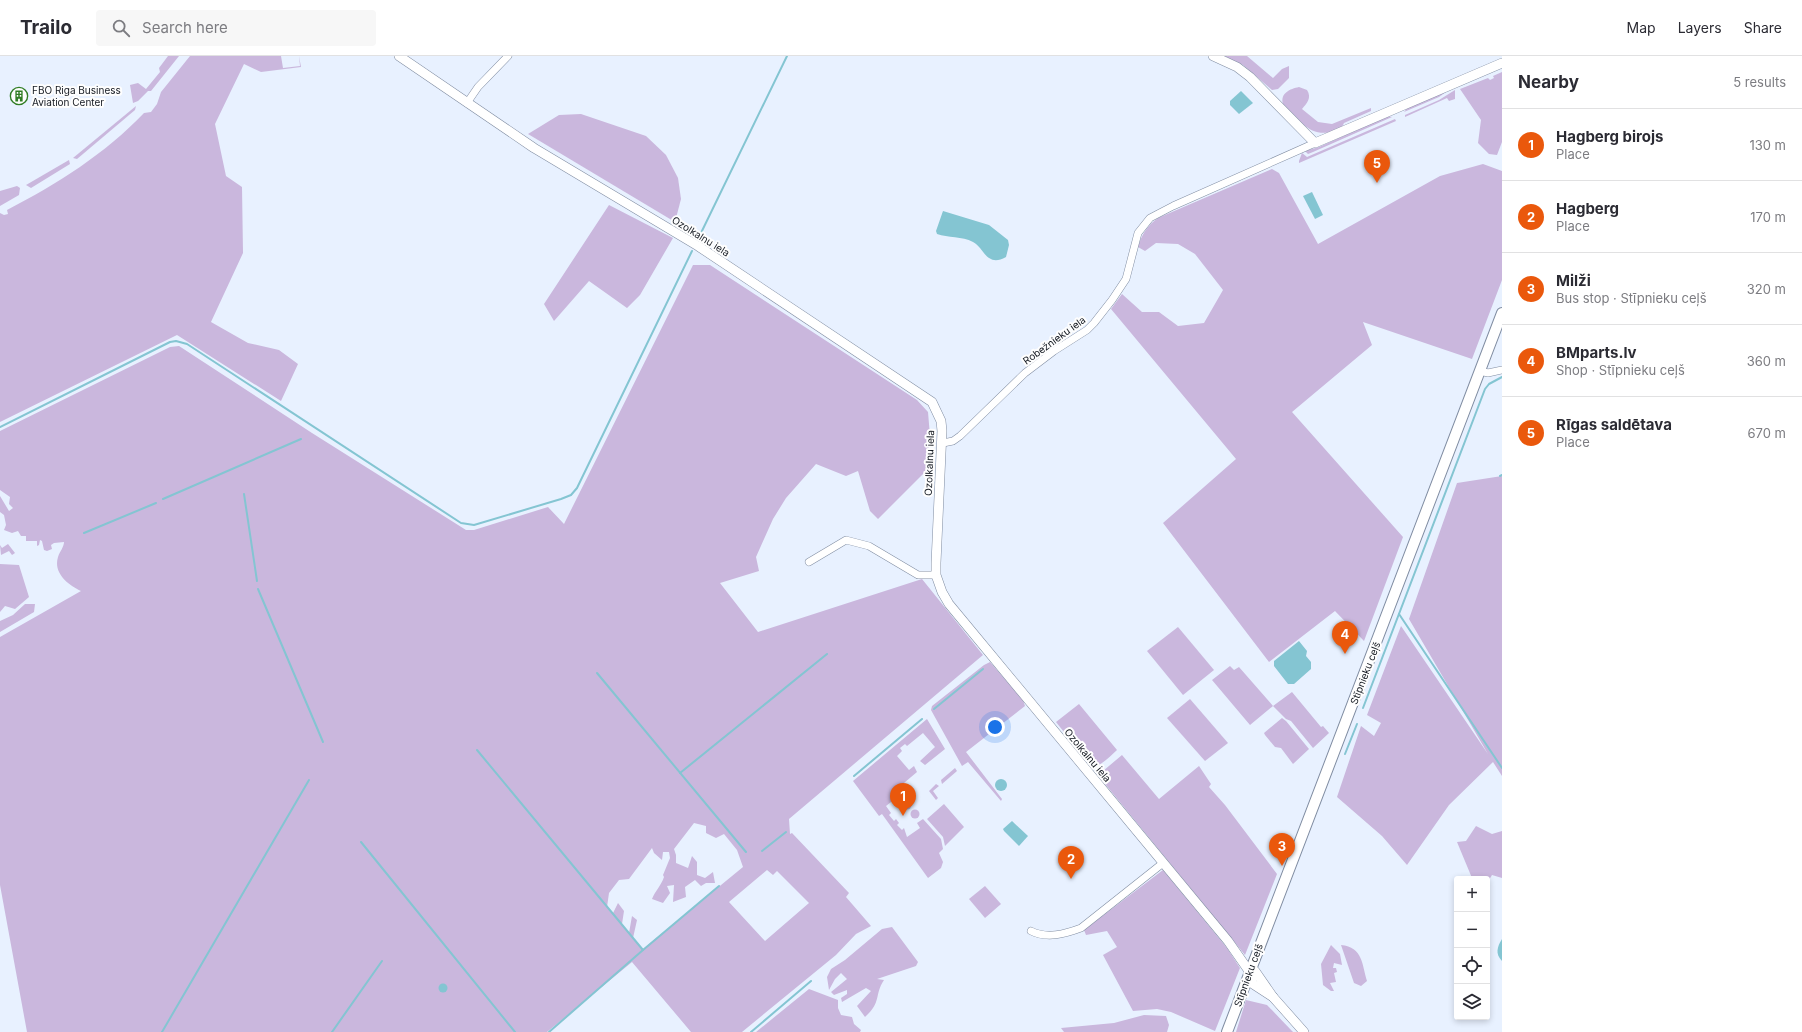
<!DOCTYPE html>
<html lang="en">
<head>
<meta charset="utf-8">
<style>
  body { margin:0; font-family:Inter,sans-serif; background:#f7f7f7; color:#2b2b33 }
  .controls { position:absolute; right:12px; bottom:12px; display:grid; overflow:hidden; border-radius:4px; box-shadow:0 2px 6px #0003 }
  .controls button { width:36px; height:36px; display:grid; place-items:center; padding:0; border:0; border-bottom:1px solid #e1e1e2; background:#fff; color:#2b2b33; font:20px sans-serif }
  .you { position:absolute; left:995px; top:671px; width:14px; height:14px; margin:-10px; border:3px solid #fff; border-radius:50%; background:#1a73e8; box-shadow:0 0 0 6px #1a73e833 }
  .badge { display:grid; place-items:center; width:26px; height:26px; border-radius:50%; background:#ea580c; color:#fff; font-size:13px; font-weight:700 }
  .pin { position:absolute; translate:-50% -33px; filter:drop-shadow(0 1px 2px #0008) }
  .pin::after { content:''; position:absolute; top:21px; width:14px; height:12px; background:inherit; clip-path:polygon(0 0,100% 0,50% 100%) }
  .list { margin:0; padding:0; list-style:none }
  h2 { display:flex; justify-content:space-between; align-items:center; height:52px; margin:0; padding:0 16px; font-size:17px }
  h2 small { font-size:13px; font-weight:400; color:#7c7c81 }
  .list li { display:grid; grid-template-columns:26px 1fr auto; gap:12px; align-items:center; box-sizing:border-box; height:72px; padding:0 16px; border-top:1px solid #e1e1e2 }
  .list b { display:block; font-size:15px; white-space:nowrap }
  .list p { margin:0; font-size:13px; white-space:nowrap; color:#7c7c81 }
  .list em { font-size:13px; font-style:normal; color:#7c7c81 }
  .icon { flex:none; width:22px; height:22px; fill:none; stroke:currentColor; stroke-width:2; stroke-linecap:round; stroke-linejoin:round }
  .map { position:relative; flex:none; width:1502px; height:976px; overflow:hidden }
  header { display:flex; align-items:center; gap:24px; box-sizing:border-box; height:56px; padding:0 20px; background:#fff; border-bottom:1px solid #e1e1e2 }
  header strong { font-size:19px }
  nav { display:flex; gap:22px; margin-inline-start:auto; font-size:14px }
  .search { width:280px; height:36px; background:#f7f7f7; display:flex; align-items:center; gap:10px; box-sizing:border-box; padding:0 14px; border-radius:4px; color:#7c7c81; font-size:15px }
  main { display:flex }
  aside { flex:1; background:#fff }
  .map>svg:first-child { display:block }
  .green { fill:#cab7dd; fill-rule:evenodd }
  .water { fill:#84c5d2 }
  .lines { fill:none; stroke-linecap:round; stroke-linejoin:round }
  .stream { stroke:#84c5d2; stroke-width:2 }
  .minor-casing { stroke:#808da2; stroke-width:8 }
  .tertiary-casing { stroke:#808da2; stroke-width:10 }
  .secondary-casing { stroke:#808da2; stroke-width:12 }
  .minor { stroke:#fff; stroke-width:7 }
  .tertiary { stroke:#fff; stroke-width:9 }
  .secondary { stroke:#fff; stroke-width:10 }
  .labels { text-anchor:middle; stroke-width:4; stroke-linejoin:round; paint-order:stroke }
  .poi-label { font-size:10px; fill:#141921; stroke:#fefefe; text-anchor:start }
  .street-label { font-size:10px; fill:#141921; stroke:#fefefe }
</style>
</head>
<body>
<header>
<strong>Trailo</strong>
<div class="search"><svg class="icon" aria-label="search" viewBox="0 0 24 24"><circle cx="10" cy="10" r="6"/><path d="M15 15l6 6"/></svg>Search here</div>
<nav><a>Map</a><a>Layers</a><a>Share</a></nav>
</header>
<main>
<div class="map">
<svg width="1502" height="976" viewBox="0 0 1502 976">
  <rect width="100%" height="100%" fill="#e8f1ff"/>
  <!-- green -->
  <g class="green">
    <path d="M168,0H179L151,35H148L138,45L133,47L130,29L138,27L146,33L160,16L159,12Z"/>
    <path d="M190,0H281L283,12L300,10L299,0L301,11L261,16L244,8L215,68L226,120L242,131L243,197L211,266L248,287L279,294L298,308L281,345L177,279L0,366V157L4,159L8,158L7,154C57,128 105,98 144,57L151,56L157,48L161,36Z"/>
    <path d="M1224,0H1247L1273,22L1282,13L1289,10V22L1278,33L1272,34L1243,9Z"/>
    <path d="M1502,16V86L1497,99L1489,98L1478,87L1481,64L1460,33L1488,22L1490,24L1494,22L1493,20Z"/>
    <path d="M1299,31L1307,34C1312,42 1307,47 1302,53L1318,66L1332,68L1371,52V55L1344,67L1341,73C1312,85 1302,67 1283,48C1280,37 1290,33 1299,31Z"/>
    <path d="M1455,34V43L1449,45L1447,42L1405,61V59L1439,44Z"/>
    <path d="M1446,36L1439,41L1404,56L1408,51Z"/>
    <path d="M136,50L135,54L77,103L73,102Z"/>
    <path d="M581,58L646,80L666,99L678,122L681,143L675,166L528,78L559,59Z"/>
    <path d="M1387,60L1392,61L1313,96L1308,98L1305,95L1319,91Z"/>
    <path d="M1395,63L1396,65L1299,107V105L1302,97L1307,101Z"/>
    <path d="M69,104L70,108L31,132L26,129Z"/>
    <path d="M1483,108L1502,115V224L1472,303L1363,266L1372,289L1292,356L1403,481L1364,585L1335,555L1269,606L1163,467L1236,403L1111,253L1122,238L1142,256H1159L1178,270L1204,267L1223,234L1195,198L1178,188L1156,187L1145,195L1138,191C1142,178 1147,170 1158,162L1272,113L1279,117L1318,188L1440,120Z"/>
    <path d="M17,130L20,132L19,139L0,150V135Z"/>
    <path d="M609,149L673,182L640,239L627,252L589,225L554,265L544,248Z"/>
    <path d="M693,209H710L917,344L928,356L930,380L926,415L878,463L870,455L858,415L846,420L816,408L786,442L773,463L756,501L759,515L720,527L758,576L922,523L983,599L789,763L790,778L792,777L849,837L846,841L871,870L856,878L836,899L742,976H691L632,906L547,976H27L0,829V581L81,535C68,529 53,517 58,501C60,495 64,491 64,486L54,487L51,489L52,493L47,495L44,494L42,485L40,484L39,489L37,490V485H26V480H21L18,475L12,477L4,474L6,469L4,459L0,456V440L9,455L13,452L9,448L10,441L0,434V375L170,291L179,290L312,377L466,474H474L548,451L564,468ZM694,767L706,770V777L716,782L724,778L737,794L743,811L643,893L633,882L637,864L632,860L629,877L622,868L624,855L618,847L613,857L607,851L609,837L619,824L629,823L652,792L654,797L662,804L663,796H669L670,802L663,819L664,821C661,830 655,835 652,843L663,847L670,837L667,830L674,829L673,846L686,841L685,831L695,824L701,830L706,827H715L713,816L705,822L697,819V806L692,800L688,812L676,807V799L674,793ZM767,814L773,819L777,815L809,847L765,885L729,846Z"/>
    <path d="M1502,420V720L1493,706L1449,749L1407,809L1382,780L1337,741L1361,670L1374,680L1381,667L1367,659L1401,570L1488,698L1409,563L1457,427Z"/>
    <path d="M8,488L15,497L12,499L9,495L1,499L0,489L2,492Z"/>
    <path d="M0,508L19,509L29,541L15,553L5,550L0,556Z"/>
    <path d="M25,548H35L34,556L0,576V565L13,559Z"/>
    <path d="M1178,571L1214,614L1183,639L1147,595Z"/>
    <path d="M990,606L1023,644L1025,650L966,696L1002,743L1001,745L968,706L962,710L931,654L932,650L984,609Z"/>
    <path d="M1230,610L1234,614L1239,611L1273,650L1292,636L1321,671L1323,670L1329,677L1313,692L1291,665L1286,663L1273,650L1250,669L1212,624Z"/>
    <path d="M1190,643L1228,687L1205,705L1167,662Z"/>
    <path d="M1079,648L1117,694C1110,700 1102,710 1092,711L1056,666Z"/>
    <path d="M1282,662L1286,665L1309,693L1293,708L1281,692L1275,691L1265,679L1264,677Z"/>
    <path d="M927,663L945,693L925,709L920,705L935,691L923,677L907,690L905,688L900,692L902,695L897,700L909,714L914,710L917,716L898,732L903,741L898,745L896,742L886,750L891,757L889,759L894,765L896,763L899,767L897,769L902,774L904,772L907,781L920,772L917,767L923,763L941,783L943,793L939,797L943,806L941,812L928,822L882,758L879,760L853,725Z"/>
    <path d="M1122,699L1159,743L1199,710L1211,728L1209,731L1225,749L1277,818L1245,899L1101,723L1103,715Z"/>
    <path d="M955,712L957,715L942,728L941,724Z"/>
    <path d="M936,728L939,730L933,735L938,742L936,744L929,735Z"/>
    <circle cx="907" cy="749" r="4.5"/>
    <path d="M944,748L964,771L945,790L943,781L927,763Z"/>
    <circle cx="915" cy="758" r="4.5"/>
    <path d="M1476,770L1492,778L1502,775V822L1492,819L1487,827V823L1472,822L1457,786L1466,785Z"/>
    <path d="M1163,814L1227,892L1240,912L1215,975L1171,956L1157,953L1133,955L1103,899L1117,891L1107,875L1086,879L1084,874Z"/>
    <path d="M985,830L1001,848L985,862L969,843Z"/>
    <path d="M892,871L918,906L916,910L877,923L884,924C874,939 882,946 865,961L857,950L871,935L866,932L842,946L841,942L847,938V934L834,939L831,936L847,923L841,917L835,923L829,934L827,921L831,913L845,904L882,873Z"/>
    <path d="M1331,889L1340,898L1342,909L1334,907L1333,912H1336L1337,916L1334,917L1336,926L1330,927L1334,935H1331L1323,929L1321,908Z"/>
    <path d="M1341,889C1363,891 1362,909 1367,925L1361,930L1354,927Z"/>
    <path d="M809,933L838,944V952L841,959L852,961L854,968L861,974L860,976H756Z"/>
    <path d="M1246,944L1267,949L1293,976H1236Z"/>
    <path d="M1144,959L1166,960L1169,969L1167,976H1064L1061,972L1114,967Z"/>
  </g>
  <!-- water -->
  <g class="water">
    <path d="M1241,35L1253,47L1239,58L1230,49V45Z"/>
    <path d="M1312,136L1323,159L1315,163L1303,140Z"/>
    <path d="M943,155L989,169L1008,184L1009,189L1006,201C986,212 984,191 973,186C962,180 948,182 937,178L936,175Z"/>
    <path d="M1299,585L1307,595L1306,600L1311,606V613L1294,628H1288L1274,610V605Z"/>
    <circle cx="1001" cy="729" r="6"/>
    <path d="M1012,765L1028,780L1019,790L1004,775L1003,773Z"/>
    <path d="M1502,883V905C1495,898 1497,891 1502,883Z"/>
    <circle cx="443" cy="932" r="4.5"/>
  </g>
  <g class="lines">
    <!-- stream -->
    <g class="stream">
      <path d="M700,179L787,0"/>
      <path d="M0,371L170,286L176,285L187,288L461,467L474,469L561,443L571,439L577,432L692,195"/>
      <path d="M1500,420L1502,419"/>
      <path d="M244,438L257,525"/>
      <path d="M163,443L301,383"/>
      <path d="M84,477L156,447"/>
      <path d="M258,533L323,686"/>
      <path d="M1399,558L1502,712"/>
      <path d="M597,617L746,796"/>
      <path d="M1363,652L1485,333L1489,328L1502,321"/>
      <path d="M934,653L983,613"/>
      <path d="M477,694L643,894"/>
      <path d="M1345,698L1357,668"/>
      <path d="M680,717L827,598"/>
      <path d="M854,720L922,663"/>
      <path d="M361,786L515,976"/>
      <path d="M762,795L786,776"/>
      <path d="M162,976L309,724"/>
      <path d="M332,976L382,905"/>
      <path d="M549,976L643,894L719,830"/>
      <path d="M751,976L811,925"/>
    </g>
    <defs>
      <g id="minor">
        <path d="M467,47L478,31L508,0"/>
        <path d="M1480,315L1488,317L1502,314"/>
        <path d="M943,387L953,385L960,380L1025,317L1054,295L1087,274L1094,267L1112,244L1126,223L1138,177L1150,162L1173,150L1315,87"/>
        <path d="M809,506L846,484L869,490L918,519H936"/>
        <path d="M1031,875C1047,883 1065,878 1081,872L1163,807"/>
      </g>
      <g id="tertiary">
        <path d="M399,0L534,92L698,190L932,346L941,365L942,375L936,507V519L942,536L949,548L1228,885L1249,915L1253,928L1273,941"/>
        <path d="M1213,0L1237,11L1250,21L1315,87L1502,7"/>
        <path d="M1249,915H1255L1273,941L1304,976"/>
      </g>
      <path id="secondary" d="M1227,976L1502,257"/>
    </defs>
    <!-- minor casing -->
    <use href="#minor" class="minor-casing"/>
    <!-- tertiary casing -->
    <use href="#tertiary" class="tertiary-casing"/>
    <!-- secondary casing -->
    <use href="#secondary" class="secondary-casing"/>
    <!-- minor -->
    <use href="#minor" class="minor"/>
    <!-- tertiary -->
    <use href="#tertiary" class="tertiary"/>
    <!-- secondary -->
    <use href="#secondary" class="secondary"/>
  </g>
  <!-- icons -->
  <defs>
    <symbol id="building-ring" viewBox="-11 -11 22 22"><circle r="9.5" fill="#fefefe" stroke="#307d24" stroke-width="1.5"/><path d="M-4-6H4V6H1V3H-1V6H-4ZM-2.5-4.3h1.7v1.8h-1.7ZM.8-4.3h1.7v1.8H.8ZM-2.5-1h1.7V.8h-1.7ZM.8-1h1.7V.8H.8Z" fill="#307d24"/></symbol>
  </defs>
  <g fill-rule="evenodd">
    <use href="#building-ring" x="9" y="30" width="20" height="20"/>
  </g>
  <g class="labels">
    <!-- poi labels -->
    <g class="poi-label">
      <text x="32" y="38">FBO Riga Business<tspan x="32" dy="12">Aviation Center</tspan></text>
    </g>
    <!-- street labels -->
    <g class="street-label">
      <text transform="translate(701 180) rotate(32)" y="4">Ozolkalnu iela</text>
      <text transform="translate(1054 284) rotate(-36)" y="4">Robežnieku iela</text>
      <text transform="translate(929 407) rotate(-88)" y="4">Ozolkalnu iela</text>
      <text transform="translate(1365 617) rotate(-69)" y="4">Stīpnieku ceļš</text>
      <text transform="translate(1088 699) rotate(50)" y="4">Ozolkalnu iela</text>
      <text transform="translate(1248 919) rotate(-70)" y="4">Stīpnieku ceļš</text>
    </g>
  </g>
</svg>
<div class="controls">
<button>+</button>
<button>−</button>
<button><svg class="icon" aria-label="locate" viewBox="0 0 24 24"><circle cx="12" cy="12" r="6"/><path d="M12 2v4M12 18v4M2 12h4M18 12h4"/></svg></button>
<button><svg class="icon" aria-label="layers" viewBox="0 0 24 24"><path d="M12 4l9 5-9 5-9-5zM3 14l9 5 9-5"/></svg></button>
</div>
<div class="you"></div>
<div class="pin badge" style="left:903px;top:760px">1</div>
<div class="pin badge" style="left:1071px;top:823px">2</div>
<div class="pin badge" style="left:1282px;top:810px">3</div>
<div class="pin badge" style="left:1345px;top:598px">4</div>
<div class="pin badge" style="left:1377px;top:127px">5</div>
</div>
<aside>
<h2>Nearby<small>5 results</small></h2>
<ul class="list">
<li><span class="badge">1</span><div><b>Hagberg birojs</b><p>Place</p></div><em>130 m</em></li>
<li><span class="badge">2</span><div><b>Hagberg</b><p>Place</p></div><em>170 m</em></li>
<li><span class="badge">3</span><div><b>Milži</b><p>Bus stop · Stīpnieku ceļš</p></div><em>320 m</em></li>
<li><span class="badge">4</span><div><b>BMparts.lv</b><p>Shop · Stīpnieku ceļš</p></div><em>360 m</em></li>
<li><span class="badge">5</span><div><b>Rīgas saldētava</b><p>Place</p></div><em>670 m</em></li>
</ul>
</aside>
</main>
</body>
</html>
